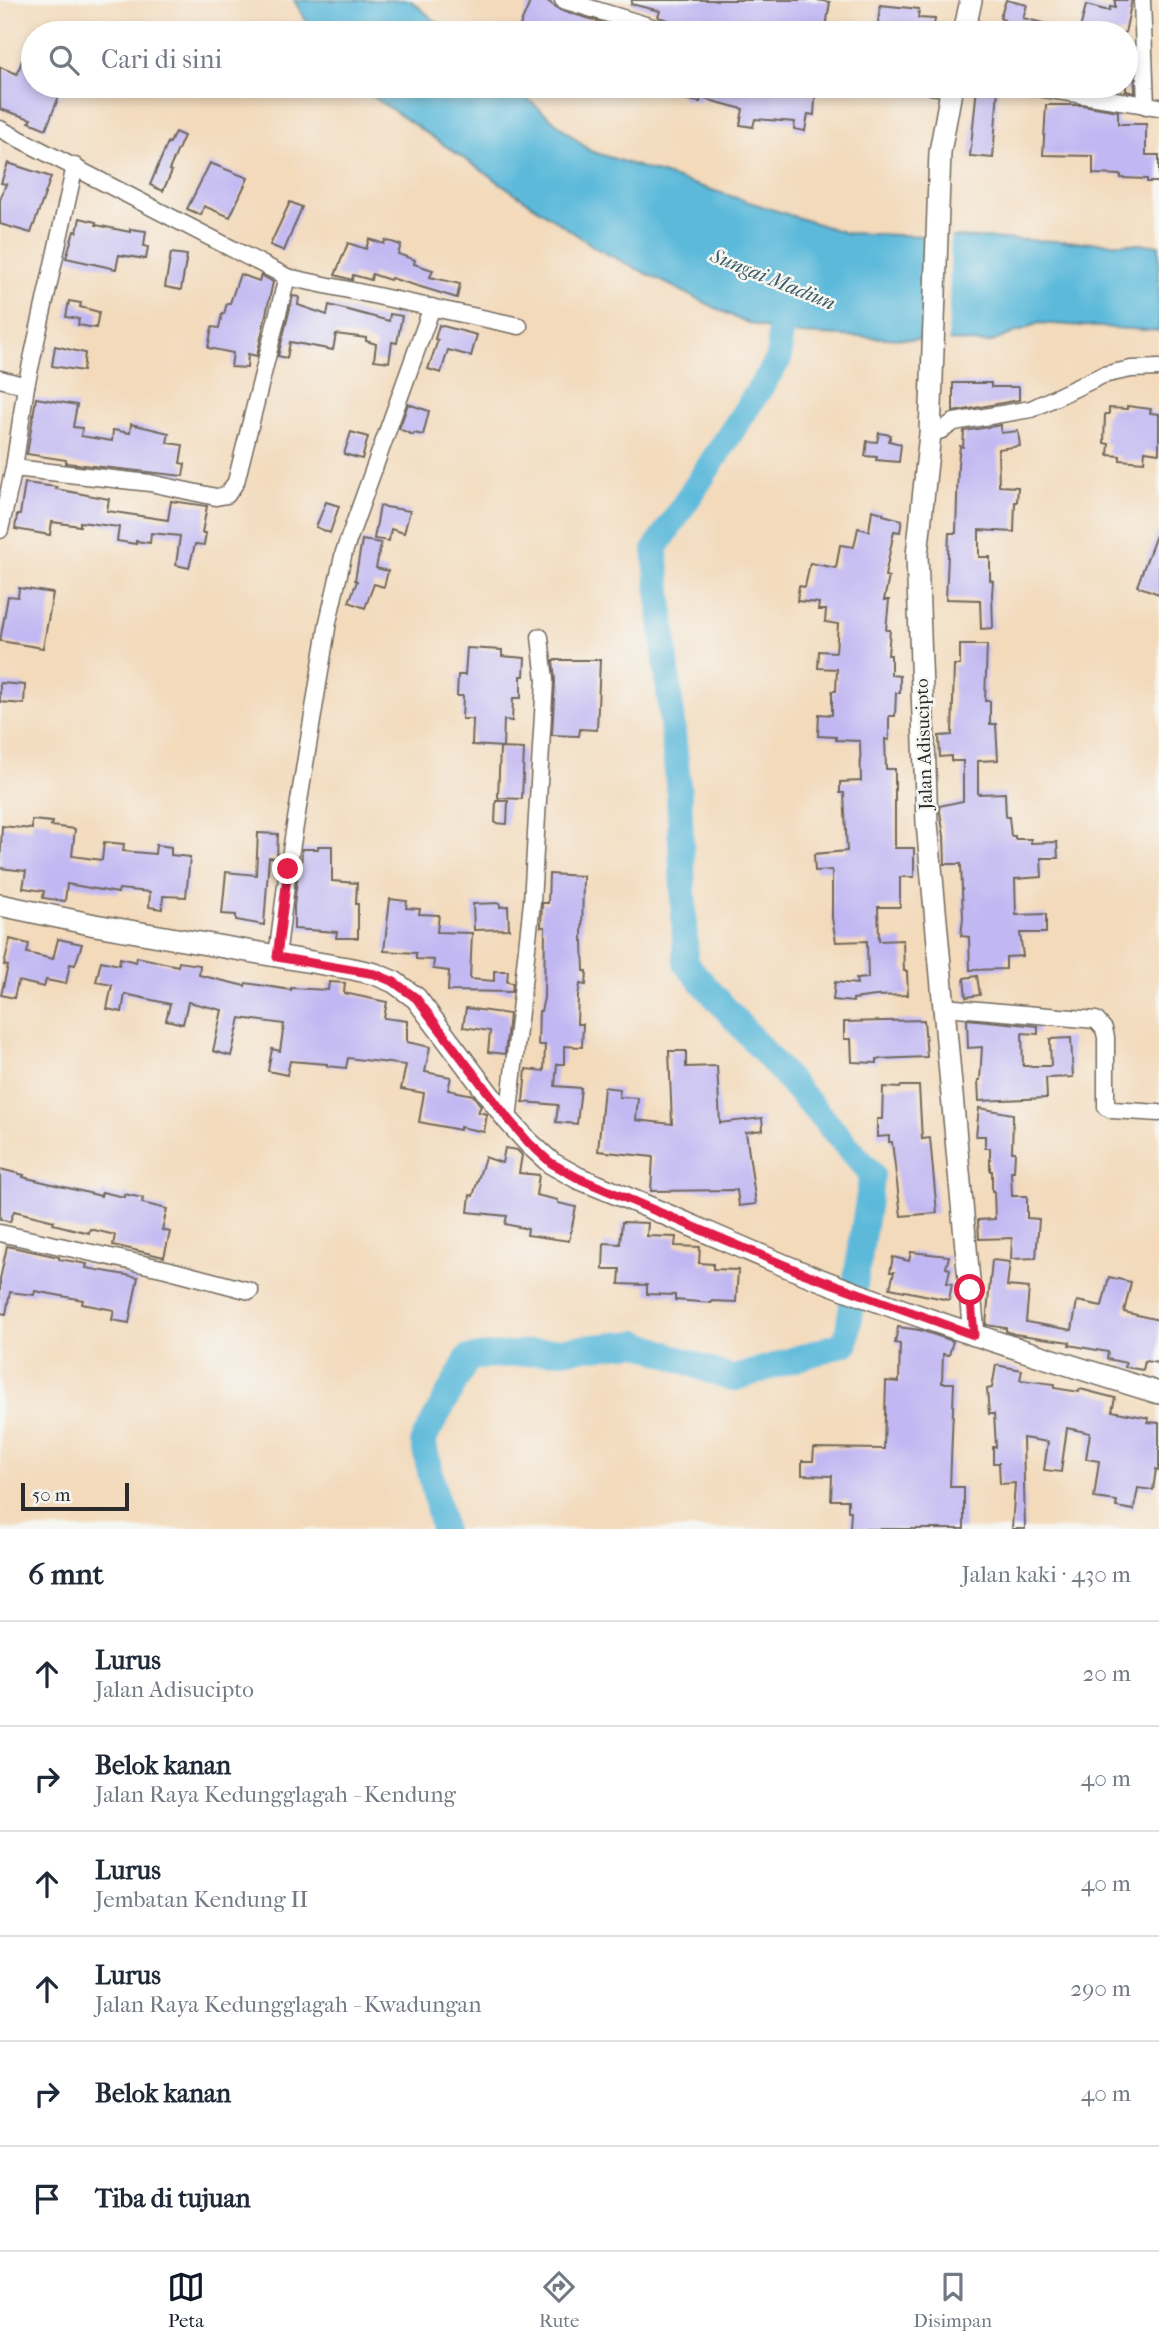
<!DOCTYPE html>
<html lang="id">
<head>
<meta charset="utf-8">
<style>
  body { margin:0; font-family:"IM FELL French Canon",serif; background:#f2f2f3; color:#1f2937 }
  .scale { position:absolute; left:21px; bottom:18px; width:108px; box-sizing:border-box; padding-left:7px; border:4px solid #2b2b2b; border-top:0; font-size:19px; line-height:24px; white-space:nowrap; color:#2b2b2b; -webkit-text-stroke:5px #f6f6f2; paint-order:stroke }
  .stop { position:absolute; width:21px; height:21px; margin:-16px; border:5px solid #e11d48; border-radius:50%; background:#fff }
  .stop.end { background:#e11d48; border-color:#fff; box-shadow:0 2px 7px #0008 }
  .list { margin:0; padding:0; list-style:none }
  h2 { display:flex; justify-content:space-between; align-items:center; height:91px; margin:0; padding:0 28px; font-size:30px }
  h2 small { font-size:23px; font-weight:400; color:#747a83 }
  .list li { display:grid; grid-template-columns:46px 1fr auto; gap:21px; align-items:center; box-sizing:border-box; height:105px; padding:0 28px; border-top:2px solid #e0e1e3 }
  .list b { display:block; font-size:26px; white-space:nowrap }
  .list p { margin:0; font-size:23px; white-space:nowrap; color:#747a83 }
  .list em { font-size:23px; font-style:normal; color:#747a83 }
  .icon { flex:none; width:38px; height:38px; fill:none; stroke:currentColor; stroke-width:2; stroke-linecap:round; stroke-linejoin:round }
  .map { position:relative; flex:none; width:1159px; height:1529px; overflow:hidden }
  .search { position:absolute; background:#fff; box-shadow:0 4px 10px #0003; left:21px; right:21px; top:21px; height:77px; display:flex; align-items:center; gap:18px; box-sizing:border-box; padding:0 24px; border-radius:38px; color:#747a83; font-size:26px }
  .sheet { height:721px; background:#fff }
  nav { display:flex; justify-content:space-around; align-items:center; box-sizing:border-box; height:98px; border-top:2px solid #e0e1e3; background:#fff; font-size:19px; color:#747a83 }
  nav a { display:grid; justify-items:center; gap:4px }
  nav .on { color:#111827 }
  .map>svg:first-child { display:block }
  .water { fill:#5cb9da; stroke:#447282; stroke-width:2 }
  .pier { fill:#f3dabb }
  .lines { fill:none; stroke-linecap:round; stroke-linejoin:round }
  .river { stroke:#5cb9da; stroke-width:26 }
  .building { fill:#c1b7f2 }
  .minor-casing { stroke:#71685d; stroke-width:19 }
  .secondary-casing { stroke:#71685d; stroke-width:24 }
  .minor { stroke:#fff; stroke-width:16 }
  .secondary { stroke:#fff; stroke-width:21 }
  .route { stroke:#e11d48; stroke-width:9 }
  .labels { text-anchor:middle; stroke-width:5; stroke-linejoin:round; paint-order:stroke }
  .street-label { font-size:19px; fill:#2b2b2b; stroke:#f6f6f2 }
  .water-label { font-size:21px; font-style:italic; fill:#3c5d68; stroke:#f6f6f2 }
</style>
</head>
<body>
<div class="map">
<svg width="1159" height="1529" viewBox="0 0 1159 1529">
  <rect width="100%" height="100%" fill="#f6f6f2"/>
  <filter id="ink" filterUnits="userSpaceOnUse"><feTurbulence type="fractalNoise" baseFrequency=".0143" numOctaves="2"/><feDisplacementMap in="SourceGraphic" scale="14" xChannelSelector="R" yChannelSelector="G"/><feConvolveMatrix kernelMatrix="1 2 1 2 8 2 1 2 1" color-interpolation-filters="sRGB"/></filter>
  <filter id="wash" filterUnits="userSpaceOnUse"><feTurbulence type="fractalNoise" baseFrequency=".00686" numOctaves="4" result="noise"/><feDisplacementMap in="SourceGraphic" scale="28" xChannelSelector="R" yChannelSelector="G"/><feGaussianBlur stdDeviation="1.57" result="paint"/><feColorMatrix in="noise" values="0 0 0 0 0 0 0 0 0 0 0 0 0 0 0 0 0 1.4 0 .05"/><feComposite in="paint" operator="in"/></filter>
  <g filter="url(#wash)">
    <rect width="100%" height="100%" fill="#f3dabb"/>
    <!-- water -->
    <g class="water">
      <path d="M294,0H410L450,33H313Z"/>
      <path d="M357,86H512L590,151L846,233L1159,245V331L1039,323L989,343L780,333L740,320L599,250Z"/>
    </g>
    <!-- pier -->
    <path class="pier" d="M926,233L951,234L948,344L922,343Z"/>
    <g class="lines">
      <!-- river -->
      <path class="river" d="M443,1529L423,1441L468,1358L638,1343L732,1379L846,1343L872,1174L686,964L679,794L655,549L779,359L781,299"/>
    </g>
    <g id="blocks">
      <!-- building -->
      <g class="building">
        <path d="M531,0H546L560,10L614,26L625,33H525L518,30Z"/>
        <path d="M632,0H817L830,2L825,33H690L692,27L658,17L660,11L631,4Z"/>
        <path d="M1006,0L1027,5L1023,18L1047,24L1044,33H1000L1004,20L1000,18Z"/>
        <path d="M1115,0H1132L1125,33H1079L1086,5L1109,11L1110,7L1115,8Z"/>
        <path d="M880,5L919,9L918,18L935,19L933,33H877Z"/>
        <path d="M23,58L33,61V86H63L46,129L29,122L31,119L0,109V67L17,74Z"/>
        <path d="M1126,61H1134L1135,93L1126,91Z"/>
        <path d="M672,86H752L772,89V86L800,88V86H816L814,115L808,114L805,131L794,129L795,122L755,119L753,127L740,125L743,109L701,98L700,102L682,99L683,92L671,89Z"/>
        <path d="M977,87L998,89L993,158L970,156Z"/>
        <path d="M1046,105H1082L1118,111V124H1146V155H1159V182H1147V179L1121,178V175L1093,174V156L1043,155Z"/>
        <path d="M175,132L184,136L169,170L172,171L163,191L150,185L168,142L170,143Z"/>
        <path d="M8,163L51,177L31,233L0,224V200L6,184L1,183Z"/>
        <path d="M210,163L248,178L230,217L204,206L201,215L187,209Z"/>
        <path d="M290,202L302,207L284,251L270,245Z"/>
        <path d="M80,218L96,222V225L130,232V229L146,231L144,246L148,247L146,259L119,255L116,269L66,258L74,231L77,232Z"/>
        <path d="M369,239L384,244L385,240L401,245L398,254L415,260L414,264L433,270L430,277L460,284L457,298L391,278L390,280L372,274L371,280L353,275L352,280L335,275L348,243L366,249Z"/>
        <path d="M171,253L187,255L181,290L165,287Z"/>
        <path d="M240,274L259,281L261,275L273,282L257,356L248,354L247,368L231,367L233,353L208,348L212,327L219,328L222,314H224L227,303H230Z"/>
        <path d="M293,296L299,297L298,305L327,315L329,305L389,321L390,314L402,316L397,343L392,342L389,362L374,360L376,344L366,341V338L336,334L333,350L290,342L287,358L278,356Z"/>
        <path d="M69,301L81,303L80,307L99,312L96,328L78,325L79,319L66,317Z"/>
        <path d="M439,325L477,335L471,356L448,350L441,373L428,369L438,340L435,339Z"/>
        <path d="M55,346L85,353L83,371L52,366Z"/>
        <path d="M953,383H991V387H1019V400L953,412Z"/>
        <path d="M36,398L77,405L73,427L82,428L81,436L112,441L113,430L130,433L131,424L169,433L167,443L183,445L180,463L185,464L183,476L66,463V460L27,454Z"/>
        <path d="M408,404L429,411L423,435L414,433L413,435L399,429Z"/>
        <path d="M1127,406L1151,409L1150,413L1159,414V453L1145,451L1144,462L1120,460V456L1108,455L1109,444L1104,443L1105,414H1109V408L1127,409Z"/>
        <path d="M1001,425V433L1018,431L1020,446L998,449L999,486L1018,487L1017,502H1015L1014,532L979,530V557H990V580L993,581L992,594L993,628L981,629L980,600L946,599L949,533H956L958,464L960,446L963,447L964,431Z"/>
        <path d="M351,432L368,437L362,459L344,454Z"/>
        <path d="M879,433L891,435L889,441L901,444L899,462L876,460L877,457L865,456L867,441L877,442Z"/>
        <path d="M25,483L57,487L56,489L109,499L107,511L168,520L171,501L207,506L202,533H206L204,545L195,544L189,568L176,565L180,536L151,533L150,543L136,541V544L117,541L119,527L80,522V526L52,522L50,535L15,529L17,515H20Z"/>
        <path d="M326,502L339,506L330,533L316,527Z"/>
        <path d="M380,506L410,511L404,533L391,529L389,541L374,539Z"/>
        <path d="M872,510L883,513V515L902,520L900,532L894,531L885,576L889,577L884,600H889L886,630H890L888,655H891V675L900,676V693H896L895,716H889V740L885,739L886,769H895V848H914V877H900V907H878L879,941L903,940L904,971H907L908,995L876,996L853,999V1002L833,1000L835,982L857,984L856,979L868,978L867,941L836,942L832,918V870L815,871L814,854L847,851L844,793H840V782L861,781L860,741L836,740V737L818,736L819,714L832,715V691H836L837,669L818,668L819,651L836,652L838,624L825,622L826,610H818L819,603L797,601L799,586L805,587L810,563L836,568L840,545L854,547L858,528L869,531Z"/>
        <path d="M1158,530H1159V594L1137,586Z"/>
        <path d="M362,540L381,543L376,568L388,571L384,587L374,584L365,608L349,602L357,581L355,580Z"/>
        <path d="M19,588L53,593L43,648L0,641L8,596L18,597Z"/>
        <path d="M960,645H987L985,701H990V724H996L998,760L978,761V794L1005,793L1006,817H1009L1011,836H1015V839H1031V843L1057,842L1058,858H1041L1042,877L1015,879L1016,915L1046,914V933H1020L1023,956L1006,957V969L970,970L969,937L961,936L963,918L961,864H945L944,836L939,806L963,801V761H951V756L940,757L939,736L952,735L954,665H960Z"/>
        <path d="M467,648L502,650V656L525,658L524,676H521V698H513L512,721L504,720L503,747L472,745L473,719H462L463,696H457L458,675H465Z"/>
        <path d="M553,660H600L597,730L580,729L579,736L552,735L555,681Z"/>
        <path d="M0,683L25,685L24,704L0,702Z"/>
        <path d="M500,748L524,749L522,799L498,798Z"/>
        <path d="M496,801H508L507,824L495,823Z"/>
        <path d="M32,820L52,822L51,826L75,829L72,856L102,860L104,842L124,844L123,851L155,854L156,845L171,847V855L190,857L186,897L163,896L162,909L149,907L150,892L119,889L118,893L67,884L65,901L43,898L44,891L23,888L26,871L0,868L2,826L32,829Z"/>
        <path d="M258,833L278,834L277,858L269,857L264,925L236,920V915L222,914L226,872L256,875Z"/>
        <path d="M318,846H332V881L357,883L356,904H358V938H336L337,932L294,929V906L298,871L301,870L302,849H318Z"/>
        <path d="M549,874L583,876L582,941H583L584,971H587L586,985L580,984L578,996L577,1024H583L582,1047L564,1046V1064H557L555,1086L581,1088L577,1124L556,1122L558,1105L523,1102L526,1069L544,1071L545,1045H538L539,1011H541L544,998L545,927H541L542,903H548Z"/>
        <path d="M390,899L407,901L406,908L420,909L419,914L439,915L437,932L472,933L470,979L494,981V971H508L507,982L513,983L512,992L448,991L449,971L433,969L434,960L416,959V953L384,951Z"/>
        <path d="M500,903V907L508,906L509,929L474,930L473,904Z"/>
        <path d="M10,939L29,944L27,953L53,959L58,939L82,944L75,965L70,964L66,984L46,980L44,987L18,981L14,998L1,995L8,966L4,965Z"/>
        <path d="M137,957L178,966L179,962L200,965L199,975L245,986L246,983L291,990V988L328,990L329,982L345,983L344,993L387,1002L384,1018L407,1021V1042L430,1047L425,1072L451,1077L448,1090L473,1095L481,1106L478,1112L487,1114L484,1132L460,1127V1130L419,1122L424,1093L401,1089L406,1065L348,1058L346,1068L327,1066V1064L290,1061L287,1075L268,1071L272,1049L280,1051L284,1024L240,1018L231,1056L213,1051L222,1010L188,1002L183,1024L166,1020L170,1004L125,994L122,1012L107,1009L112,985L96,982L101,961L119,965L120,958L136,962Z"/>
        <path d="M977,976L980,995L966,997L964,978Z"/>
        <path d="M466,1008L509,1014L505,1054L488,1052L490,1031L463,1027Z"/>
        <path d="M967,1019L1038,1026V1034L1022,1033L1023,1066H1051L1050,1039L1071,1038L1073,1077L1046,1078L1047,1098L979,1101L978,1080H980L982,1047L968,1048Z"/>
        <path d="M924,1020L927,1057L877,1059V1063L852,1062L851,1039H844V1022Z"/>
        <path d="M669,1051H686V1067L717,1066L720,1123L762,1118L763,1130L746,1132L756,1204L739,1206L737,1190L651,1191L653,1157L598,1151L604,1087L620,1089L619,1097L638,1098L636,1120L672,1124Z"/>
        <path d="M901,1086H919L922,1139L930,1138L937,1213L901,1216L892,1142H889V1136L877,1137V1119H882L883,1087L900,1088Z"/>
        <path d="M979,1108L1013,1114L1012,1152H1015L1014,1171H1011L1012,1196H1027V1218L1039,1219L1036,1258L1011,1259L1012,1238L979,1239L978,1220L995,1219L994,1191H992V1171H990V1148H985V1136H976Z"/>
        <path d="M505,1148L517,1150L522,1155L519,1173L539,1175L536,1195L558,1200V1203L576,1207L569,1241L527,1235L528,1229L505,1224L507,1216L468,1212L470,1195L473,1196L485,1157L502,1163Z"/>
        <path d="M0,1169L24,1175L23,1177L101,1196L102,1192L124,1197V1194L143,1198L142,1203L167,1209L162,1230L170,1232L164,1257L113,1245L115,1235L90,1229L89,1233L53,1224L54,1221L14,1211L10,1222L0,1219Z"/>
        <path d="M622,1222L648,1223L647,1236L676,1237L675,1246L700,1247L699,1263L713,1264V1269L738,1270L736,1302L711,1301V1303L675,1300V1295L647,1294V1285L619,1284L620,1269H603L604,1243L620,1244Z"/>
        <path d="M7,1246L59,1257V1259L87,1264L86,1268L138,1277L129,1323L112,1320L114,1310L82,1304L83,1300L35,1291L34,1295L10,1292L6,1314L0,1313V1279Z"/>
        <path d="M911,1252L949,1256L946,1268L950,1269L947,1283L952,1284L949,1300L890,1288L894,1272H890L893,1257L909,1261Z"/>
        <path d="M992,1260L1010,1262L1007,1286L1029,1288L1026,1322L1072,1330L1077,1301L1102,1306L1109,1277L1131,1282L1124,1312L1159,1320V1363L1145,1361L1143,1370L1125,1367L1126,1363L1107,1359L1108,1352L1069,1345L1070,1342L1014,1334L1006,1331V1328L986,1325Z"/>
        <path d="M898,1327L920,1330L953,1341L949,1355L943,1354L942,1383H954L950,1487H964V1529H850L851,1511H848V1500H831L832,1476L802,1475V1461H813L814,1448L884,1449L886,1381L899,1382L900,1344L895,1343Z"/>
        <path d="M996,1365L1022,1370L1020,1380L1055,1384L1054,1388L1079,1392L1080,1389L1115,1398L1112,1411L1149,1418L1148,1422L1159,1423V1470L1156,1469L1153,1490L1138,1488L1134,1510L1116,1507L1117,1501L1094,1498L1099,1461L1086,1459L1090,1433L1067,1428L1061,1472L1044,1470L1048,1442L1023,1438L1025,1529H1012L1015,1483L1000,1484L999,1463H993V1447H996L994,1414H989L987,1389L992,1388Z"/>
      </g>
    </g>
  </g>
  <g filter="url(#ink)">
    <use href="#blocks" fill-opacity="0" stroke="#71685d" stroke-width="2"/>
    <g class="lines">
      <defs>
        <g id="minor">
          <path d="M563,0L672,33"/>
          <path d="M1142,0L1146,106"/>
          <path d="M931,86L952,89"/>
          <path d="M1026,86L1159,107"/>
          <path d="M0,129L287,277L519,326"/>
          <path d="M0,379L26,386"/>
          <path d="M930,434L942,430L954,422L1031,409L1103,375L1131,369L1159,368"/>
          <path d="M14,468L150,483L216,497L227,495L236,482L287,277"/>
          <path d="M0,530L14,468L26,386L75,166"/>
          <path d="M277,957L288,869L328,622L344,552L432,307"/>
          <path d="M944,1007L1096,1020L1104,1029L1106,1037V1107L1112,1110L1159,1113"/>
          <path d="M508,1120L532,902L545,680L540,637"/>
          <path d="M0,1233L166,1269L250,1291"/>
        </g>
        <g id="secondary">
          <path d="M964,33L971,0"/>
          <path d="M952,86L940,152L930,434L917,555L927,823L974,1335"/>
          <path d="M0,905L95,925L353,969L375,974L394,982L416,998L508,1120L529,1143L551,1163L578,1178C654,1208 727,1242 803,1273C919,1319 1039,1356 1159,1393"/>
        </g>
      </defs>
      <!-- minor casing -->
      <use href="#minor" class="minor-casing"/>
      <!-- secondary casing -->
      <use href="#secondary" class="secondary-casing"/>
      <!-- minor -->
      <use href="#minor" class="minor"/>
      <!-- secondary -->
      <use href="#secondary" class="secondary"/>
    </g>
  </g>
  <g class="lines" filter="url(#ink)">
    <!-- route -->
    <path class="route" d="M288,869L277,957L375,974L394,982L416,998L509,1120L529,1143L551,1163L578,1178L803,1273L974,1335L970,1290"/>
  </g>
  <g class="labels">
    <!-- street labels -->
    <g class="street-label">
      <text transform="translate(923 744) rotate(-92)" y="7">Jalan Adisucipto</text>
    </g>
    <!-- water labels -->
    <g class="water-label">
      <text transform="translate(773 279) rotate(22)" y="7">Sungai Madiun</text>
    </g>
  </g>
</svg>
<div class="scale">50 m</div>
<div class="stop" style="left:970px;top:1290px"></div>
<div class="stop end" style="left:288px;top:869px"></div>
<div class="search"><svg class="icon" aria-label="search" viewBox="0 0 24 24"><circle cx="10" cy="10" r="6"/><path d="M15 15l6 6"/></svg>Cari di sini</div>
</div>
<section class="sheet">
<h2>6 mnt<small>Jalan kaki · 430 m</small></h2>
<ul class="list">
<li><svg class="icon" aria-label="ahead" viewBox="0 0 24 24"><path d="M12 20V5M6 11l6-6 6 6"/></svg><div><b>Lurus</b><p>Jalan Adisucipto</p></div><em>20 m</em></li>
<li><svg class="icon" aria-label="right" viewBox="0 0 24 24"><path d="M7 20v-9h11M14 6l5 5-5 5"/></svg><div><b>Belok kanan</b><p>Jalan Raya Kedungglagah - Kendung</p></div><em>40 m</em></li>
<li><svg class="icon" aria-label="ahead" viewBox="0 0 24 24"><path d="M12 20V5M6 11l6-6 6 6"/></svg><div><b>Lurus</b><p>Jembatan Kendung II</p></div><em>40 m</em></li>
<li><svg class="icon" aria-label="ahead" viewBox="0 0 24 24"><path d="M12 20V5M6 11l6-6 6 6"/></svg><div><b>Lurus</b><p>Jalan Raya Kedungglagah - Kwadungan</p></div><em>290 m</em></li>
<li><svg class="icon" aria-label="right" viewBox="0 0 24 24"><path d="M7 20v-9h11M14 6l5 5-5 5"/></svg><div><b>Belok kanan</b></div><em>40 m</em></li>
<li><svg class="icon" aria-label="arrive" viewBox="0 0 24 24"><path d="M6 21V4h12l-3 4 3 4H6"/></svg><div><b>Tiba di tujuan</b></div></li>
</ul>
</section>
<nav>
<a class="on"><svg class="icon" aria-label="map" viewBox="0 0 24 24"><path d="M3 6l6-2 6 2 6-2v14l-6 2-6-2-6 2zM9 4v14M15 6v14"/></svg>Peta</a>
<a><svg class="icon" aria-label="directions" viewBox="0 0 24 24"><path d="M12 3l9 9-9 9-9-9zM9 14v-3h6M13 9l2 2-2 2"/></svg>Rute</a>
<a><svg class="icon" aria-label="saved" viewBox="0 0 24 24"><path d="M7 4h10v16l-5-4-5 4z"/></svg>Disimpan</a>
</nav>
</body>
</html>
